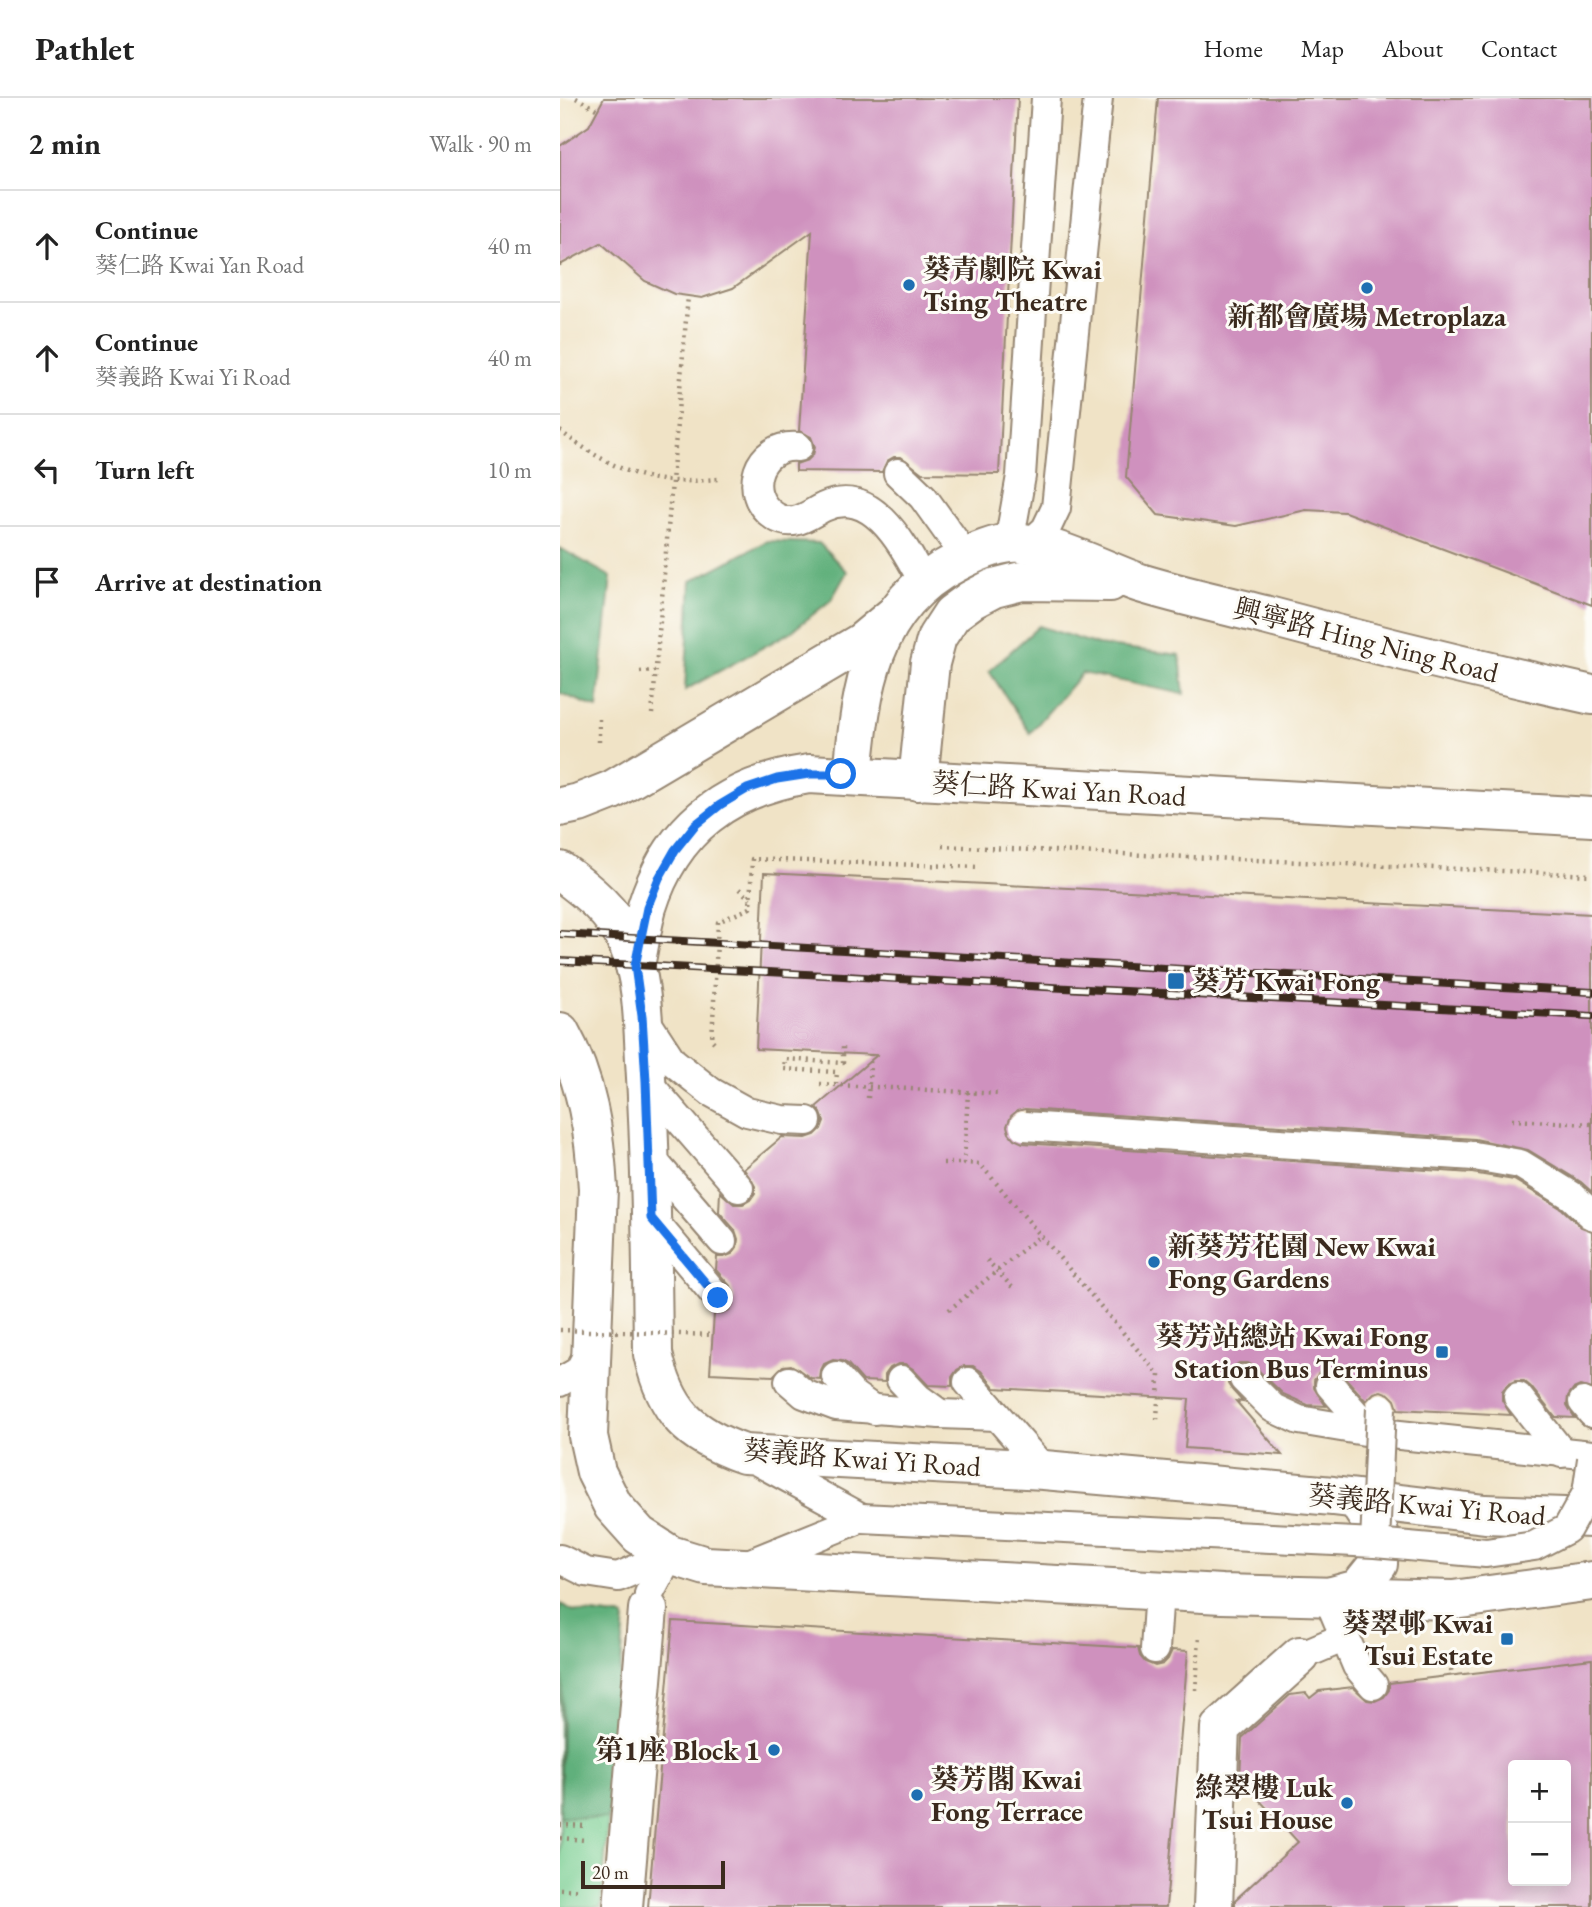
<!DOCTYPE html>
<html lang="en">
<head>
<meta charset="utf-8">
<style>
  body { margin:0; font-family:"EB Garamond","Noto Serif TC",serif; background:#f2f2f2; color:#222 }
  .controls { position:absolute; right:21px; bottom:21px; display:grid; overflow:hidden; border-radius:7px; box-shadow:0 4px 18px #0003 }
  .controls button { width:63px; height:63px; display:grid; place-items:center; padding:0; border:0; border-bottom:2px solid #e0e0e0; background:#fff; color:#222; font:35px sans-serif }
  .scale { position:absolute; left:21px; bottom:18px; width:144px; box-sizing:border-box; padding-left:7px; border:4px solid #3b2a1e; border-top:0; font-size:19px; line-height:24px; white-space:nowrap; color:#3b2a1e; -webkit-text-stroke:5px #fdfcf7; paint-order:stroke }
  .stop { position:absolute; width:21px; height:21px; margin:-16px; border:5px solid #1a73e8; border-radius:50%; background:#fff }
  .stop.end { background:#1a73e8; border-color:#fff; box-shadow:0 2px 7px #0008 }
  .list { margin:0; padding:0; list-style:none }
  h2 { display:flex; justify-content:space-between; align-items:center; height:91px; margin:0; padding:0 28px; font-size:30px }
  h2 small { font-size:23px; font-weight:400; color:#767676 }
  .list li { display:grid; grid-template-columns:46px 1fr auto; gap:21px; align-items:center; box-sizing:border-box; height:112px; padding:0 28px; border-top:2px solid #e0e0e0 }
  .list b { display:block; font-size:26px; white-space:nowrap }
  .list p { margin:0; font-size:23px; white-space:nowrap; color:#767676 }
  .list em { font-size:23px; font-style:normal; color:#767676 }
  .icon { flex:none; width:38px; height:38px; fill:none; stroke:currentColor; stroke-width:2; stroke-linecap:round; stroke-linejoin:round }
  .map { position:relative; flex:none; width:1032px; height:1809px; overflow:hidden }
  header { display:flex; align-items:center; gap:42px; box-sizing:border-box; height:98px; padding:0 35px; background:#fff; border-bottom:2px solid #e0e0e0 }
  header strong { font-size:33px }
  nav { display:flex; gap:38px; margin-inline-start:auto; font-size:24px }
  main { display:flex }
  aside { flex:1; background:#fff }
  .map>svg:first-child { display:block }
  .green { fill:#77cd91; stroke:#597c58; stroke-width:2 }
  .forest { fill:#61b07b; stroke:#4e6d4c; stroke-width:2 }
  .building { fill:#cf91be; fill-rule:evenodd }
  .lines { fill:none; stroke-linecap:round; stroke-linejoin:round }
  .lane-casing { stroke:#968672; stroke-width:32 }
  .street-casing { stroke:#968672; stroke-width:42 }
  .secondary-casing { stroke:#968672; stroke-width:42 }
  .path { stroke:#968672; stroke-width:4.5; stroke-dasharray:2 5; stroke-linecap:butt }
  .lane { stroke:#fff; stroke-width:28 }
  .street { stroke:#fff; stroke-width:38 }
  .secondary { stroke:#fff; stroke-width:38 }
  .rail-casing { stroke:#3b2a1e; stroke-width:8 }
  .rail { stroke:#fdfcf7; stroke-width:5; stroke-dasharray:16; stroke-linecap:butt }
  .lane-bridge-casing { stroke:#968672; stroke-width:32; stroke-linecap:butt }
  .path-bridge { stroke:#968672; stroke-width:4.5; stroke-dasharray:2 5; stroke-linecap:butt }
  .lane-bridge { stroke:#fff; stroke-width:28 }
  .route { stroke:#1a73e8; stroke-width:9 }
  .poi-dot { fill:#1f6fb2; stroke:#fdfcf7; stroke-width:2.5 }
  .labels { text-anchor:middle; stroke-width:6; stroke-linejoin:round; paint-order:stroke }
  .poi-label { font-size:28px; font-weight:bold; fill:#3b2a1e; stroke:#fdfcf7; text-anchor:start }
  .street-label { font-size:28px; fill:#3b2a1e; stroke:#fdfcf7 }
</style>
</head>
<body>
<header>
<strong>Pathlet</strong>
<nav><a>Home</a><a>Map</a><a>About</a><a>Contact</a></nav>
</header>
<main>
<aside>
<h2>2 min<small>Walk · 90 m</small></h2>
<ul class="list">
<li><svg class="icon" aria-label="ahead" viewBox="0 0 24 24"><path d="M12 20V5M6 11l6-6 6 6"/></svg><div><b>Continue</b><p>葵仁路 Kwai Yan Road</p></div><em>40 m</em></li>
<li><svg class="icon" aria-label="ahead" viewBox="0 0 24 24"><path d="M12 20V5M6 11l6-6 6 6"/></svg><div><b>Continue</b><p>葵義路 Kwai Yi Road</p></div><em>40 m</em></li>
<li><svg class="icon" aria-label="left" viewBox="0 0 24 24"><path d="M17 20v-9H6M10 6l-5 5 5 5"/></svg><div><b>Turn left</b></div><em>10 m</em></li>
<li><svg class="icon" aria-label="arrive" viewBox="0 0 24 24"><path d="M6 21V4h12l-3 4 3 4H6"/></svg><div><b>Arrive at destination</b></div></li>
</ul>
</aside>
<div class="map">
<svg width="1032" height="1809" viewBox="0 0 1032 1809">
  <rect width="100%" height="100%" fill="#fdfcf7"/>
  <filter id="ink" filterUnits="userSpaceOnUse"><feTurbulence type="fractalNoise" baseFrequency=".0143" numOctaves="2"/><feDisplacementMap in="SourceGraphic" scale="14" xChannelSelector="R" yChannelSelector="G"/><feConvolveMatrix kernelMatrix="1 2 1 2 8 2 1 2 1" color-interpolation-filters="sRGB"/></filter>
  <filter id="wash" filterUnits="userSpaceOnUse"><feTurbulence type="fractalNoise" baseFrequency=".00686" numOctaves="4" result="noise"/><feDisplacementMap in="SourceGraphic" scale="28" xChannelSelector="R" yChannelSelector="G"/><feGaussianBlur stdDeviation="1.57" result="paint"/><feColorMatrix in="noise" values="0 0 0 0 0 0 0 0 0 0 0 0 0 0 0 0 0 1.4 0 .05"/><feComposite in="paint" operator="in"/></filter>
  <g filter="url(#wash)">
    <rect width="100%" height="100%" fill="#f0e3c6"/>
    <!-- green -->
    <path class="green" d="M0,1506L14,1513L65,1519L41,1809H0Z"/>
    <!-- forest -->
    <g class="forest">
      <path d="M207,443L259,445L287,474L271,502L231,534L125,592L131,483Z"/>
      <path d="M0,450L51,479L37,610L0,595Z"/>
      <path d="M479,528L538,547L620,557L624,596L522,575L470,635L429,573Z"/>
      <path d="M0,1506L14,1513L65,1519L48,1721L0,1718L3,1579H0Z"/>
    </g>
    <g id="blocks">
      <!-- building -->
      <g class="building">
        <path d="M44,0H458L439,376L362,375L341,359H334L327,363L322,374L236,373V366L248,362L253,357L255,349L251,339L239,333L252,133L173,190L142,200L114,196L85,183L41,145L0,167V48L29,28Z"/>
        <path d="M598,0H1032V507L785,414L746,412L676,428L598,417L566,379Z"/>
        <path d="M204,775L1032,816V1094L1021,1084L968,1052L915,1041L465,1011L457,1013L451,1018L447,1028L449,1035L454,1041L463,1045L912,1075L954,1082L1002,1111L1021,1129L1032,1133V1291L1020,1288L1013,1291L1008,1298L1007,1307L1015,1320L995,1319L971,1289L964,1283H955L948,1286L942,1293V1302L951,1317L838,1311L835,1302L829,1296L821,1293L814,1295L806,1303L782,1276L776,1272L767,1271L759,1275L754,1282V1290L766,1308L748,1307L723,1296L695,1269L688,1265H679L672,1270L668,1277V1286L672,1292L683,1304L676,1303L722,1357L625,1350L629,1301L435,1290L421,1273L413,1268H404L397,1272L392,1279V1288L368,1287L353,1271L345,1266H338L330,1270L325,1277V1284L303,1283L288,1266L282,1263L273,1262L264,1266L261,1272L260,1281L251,1280L231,1267L223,1268L213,1278L150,1275L154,1216H162L169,1212L173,1206L174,1198L171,1189L156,1172L157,1159H164L172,1156L177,1149L178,1141L175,1132L159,1114L160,1094L174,1106H183L190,1102L195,1095V1088L184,1071L222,1039L246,1040L255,1037L261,1031L264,1023L261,1015L256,1009L317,957L196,951Z"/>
        <path d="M113,1523L578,1550L580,1558L585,1564L595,1568L603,1566L608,1561L612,1552L628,1553L606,1809H88Z"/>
        <path d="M1032,1561V1809H675V1802L738,1744L680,1681L682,1640L730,1597L746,1595L750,1600L759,1593L793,1589L807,1602L815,1603L824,1599L829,1592V1585ZM953,1667H1006V1783H953Z"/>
      </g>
    </g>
  </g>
  <g filter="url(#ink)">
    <use href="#blocks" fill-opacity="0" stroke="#968672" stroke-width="2"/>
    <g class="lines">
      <defs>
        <g id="lane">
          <path d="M238,349C197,345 181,396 214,418C235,431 247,417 264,409C314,386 345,451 364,485"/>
          <path d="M338,375L363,399L406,459"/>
          <path d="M449,445L461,378L486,0"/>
          <path d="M471,445L486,431L496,410L538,0"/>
          <path d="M84,920L112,963L151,994L187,1014L222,1022L247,1023"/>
          <path d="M86,983L179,1090"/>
          <path d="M90,1059L162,1143"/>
          <path d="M91,1120L158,1200"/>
          <path d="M276,1278L293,1297L314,1312"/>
          <path d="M684,1281L713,1310L739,1322L811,1334L1032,1357"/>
          <path d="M341,1282L358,1300L380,1316"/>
          <path d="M229,1283L244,1296L276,1308L380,1316L437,1318"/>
          <path d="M0,1284L19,1273L32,1249"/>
          <path d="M408,1284L484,1372"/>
          <path d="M770,1287L811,1334"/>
          <path d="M958,1299L1002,1355"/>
          <path d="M1023,1304L1032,1315"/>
          <path d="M190,1359L302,1420"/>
          <path d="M0,1461L26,1474L58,1479L110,1457"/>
          <path d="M188,1466L302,1420"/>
          <path d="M768,1499L797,1568L813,1587"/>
          <path d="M88,1511L89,1496L110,1457"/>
          <path d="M595,1551L599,1493"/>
          <path d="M740,1558L785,1539"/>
        </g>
        <g id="street">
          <path d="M293,677C301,591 311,508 395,465C412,456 431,447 450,445C486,441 544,473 580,485C622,498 666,507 708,518C816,547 923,573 1032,597"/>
          <path d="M358,683L370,565L377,539L392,516L411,502L434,490L462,483L550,484"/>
          <path d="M63,1809L88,1511"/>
          <path d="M653,1809L660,1630L740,1558"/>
        </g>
        <g id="secondary">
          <path d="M0,709L19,705L52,692L302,544L332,519"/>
          <path d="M0,773C28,793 54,814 68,846C83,881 83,925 85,962C91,1060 92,1158 93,1256C106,1314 129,1337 184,1356L484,1372L773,1398L925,1416L1032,1420"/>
          <path d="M75,868C79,848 82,828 87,809C112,729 169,688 249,676L1032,719"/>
          <path d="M0,934C27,982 35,1036 38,1091L28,1338L36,1374L53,1408L79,1437L110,1457L146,1468L662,1496L893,1502L1032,1483"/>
          <path d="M772,1498L798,1491L818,1466L819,1435L803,1412"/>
        </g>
      </defs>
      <!-- lane casing -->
      <use href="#lane" class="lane-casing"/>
      <!-- street casing -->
      <use href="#street" class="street-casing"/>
      <!-- secondary casing -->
      <use href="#secondary" class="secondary-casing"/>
      <!-- path -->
      <g class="path">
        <path d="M16,0L38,12"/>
        <path d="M0,333C32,357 72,382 114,383C128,384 143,382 158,381"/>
        <path d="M80,574L95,573"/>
        <path d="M92,616L128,198"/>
        <path d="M39,621V648"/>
        <path d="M382,748L1032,777"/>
        <path d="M179,791L190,801"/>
        <path d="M154,944L152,942L158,824L190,810L192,761L418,769"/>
        <path d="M260,986L440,996"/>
        <path d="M276,986L277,974L224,971L225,961L283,965V948"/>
        <path d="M408,994L404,1065L420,1066L599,1277L597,1324"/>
        <path d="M952,1022L1032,1026"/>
        <path d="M383,1065H404"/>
        <path d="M427,1162L452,1189"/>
        <path d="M389,1212L480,1138"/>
        <path d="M889,1557L892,1578"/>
        <path d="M636,1592L639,1537"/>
        <path d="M0,1727L27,1728"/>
        <path d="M0,1740L25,1742"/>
        <path d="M0,1791L20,1792"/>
      </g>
      <!-- lane -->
      <use href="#lane" class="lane"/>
      <!-- street -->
      <use href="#street" class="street"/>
      <!-- secondary -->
      <use href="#secondary" class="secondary"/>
      <defs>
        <g id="rail">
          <path d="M0,836L1032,894"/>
          <path d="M0,863L1032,918"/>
        </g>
      </defs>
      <!-- rail casing -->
      <use href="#rail" class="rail-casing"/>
      <!-- rail -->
      <use href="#rail" class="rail"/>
      <defs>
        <g id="lane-bridge">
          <path d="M464,1028L914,1058L960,1066L1012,1098L1032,1117"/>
          <path d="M302,1420L815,1445L926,1455L974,1448L1007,1431L1027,1395L1032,1361"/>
          <path d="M815,1445L821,1310"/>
        </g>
      </defs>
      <!-- lane-bridge casing -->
      <use href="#lane-bridge" class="lane-bridge-casing"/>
      <!-- path-bridge -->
      <g class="path-bridge">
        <path d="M308,1000L311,951"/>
        <path d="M0,1232L153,1237"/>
      </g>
      <!-- lane-bridge -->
      <use href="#lane-bridge" class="lane-bridge"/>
    </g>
  </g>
  <g class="lines" filter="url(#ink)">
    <!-- route -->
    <path class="route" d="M158,1200L91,1120L86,983L82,918L75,868L87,810L99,780L115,752L135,727L160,707L187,691L217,681L249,676H281"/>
  </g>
  <!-- markers -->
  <g class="poi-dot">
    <circle cx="349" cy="187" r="7"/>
    <circle cx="807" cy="190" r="7"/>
    <rect x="607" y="874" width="18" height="18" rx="3.5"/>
    <circle cx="594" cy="1164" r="7"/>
    <rect x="875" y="1247" width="14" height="14" rx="3.5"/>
    <rect x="940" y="1534" width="14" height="14" rx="3.5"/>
    <circle cx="214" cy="1652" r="7"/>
    <circle cx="357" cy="1697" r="7"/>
    <circle cx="787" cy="1705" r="7"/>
  </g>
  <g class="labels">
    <!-- poi labels -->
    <g class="poi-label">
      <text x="363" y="181">葵青劇院 Kwai<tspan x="363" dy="32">Tsing Theatre</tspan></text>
      <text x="807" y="228" text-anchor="middle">新都會廣場 Metroplaza</text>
      <text x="632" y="893">葵芳 Kwai Fong</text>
      <text x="608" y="1158">新葵芳花園 New Kwai<tspan x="608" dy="32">Fong Gardens</tspan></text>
      <text x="868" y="1248" text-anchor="end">葵芳站總站 Kwai Fong<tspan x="868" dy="32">Station Bus Terminus</tspan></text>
      <text x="933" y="1535" text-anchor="end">葵翠邨 Kwai<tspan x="933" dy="32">Tsui Estate</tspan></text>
      <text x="200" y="1662" text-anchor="end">第1座 Block 1</text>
      <text x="371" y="1691">葵芳閣 Kwai<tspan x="371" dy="32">Fong Terrace</tspan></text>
      <text x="773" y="1699" text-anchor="end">綠翠樓 Luk<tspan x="773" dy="32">Tsui House</tspan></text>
    </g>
    <!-- street labels -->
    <g class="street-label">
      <text transform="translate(806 542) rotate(14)" y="10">興寧路 Hing Ning Road</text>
      <text transform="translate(499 691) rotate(3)" y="10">葵仁路 Kwai Yan Road</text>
      <text transform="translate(302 1360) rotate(4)" y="10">葵義路 Kwai Yi Road</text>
      <text transform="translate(867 1407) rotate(5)" y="10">葵義路 Kwai Yi Road</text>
    </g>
  </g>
</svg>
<div class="controls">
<button>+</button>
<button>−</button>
</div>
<div class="scale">20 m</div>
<div class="stop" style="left:281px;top:676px"></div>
<div class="stop end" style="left:158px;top:1200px"></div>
</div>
</main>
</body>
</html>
